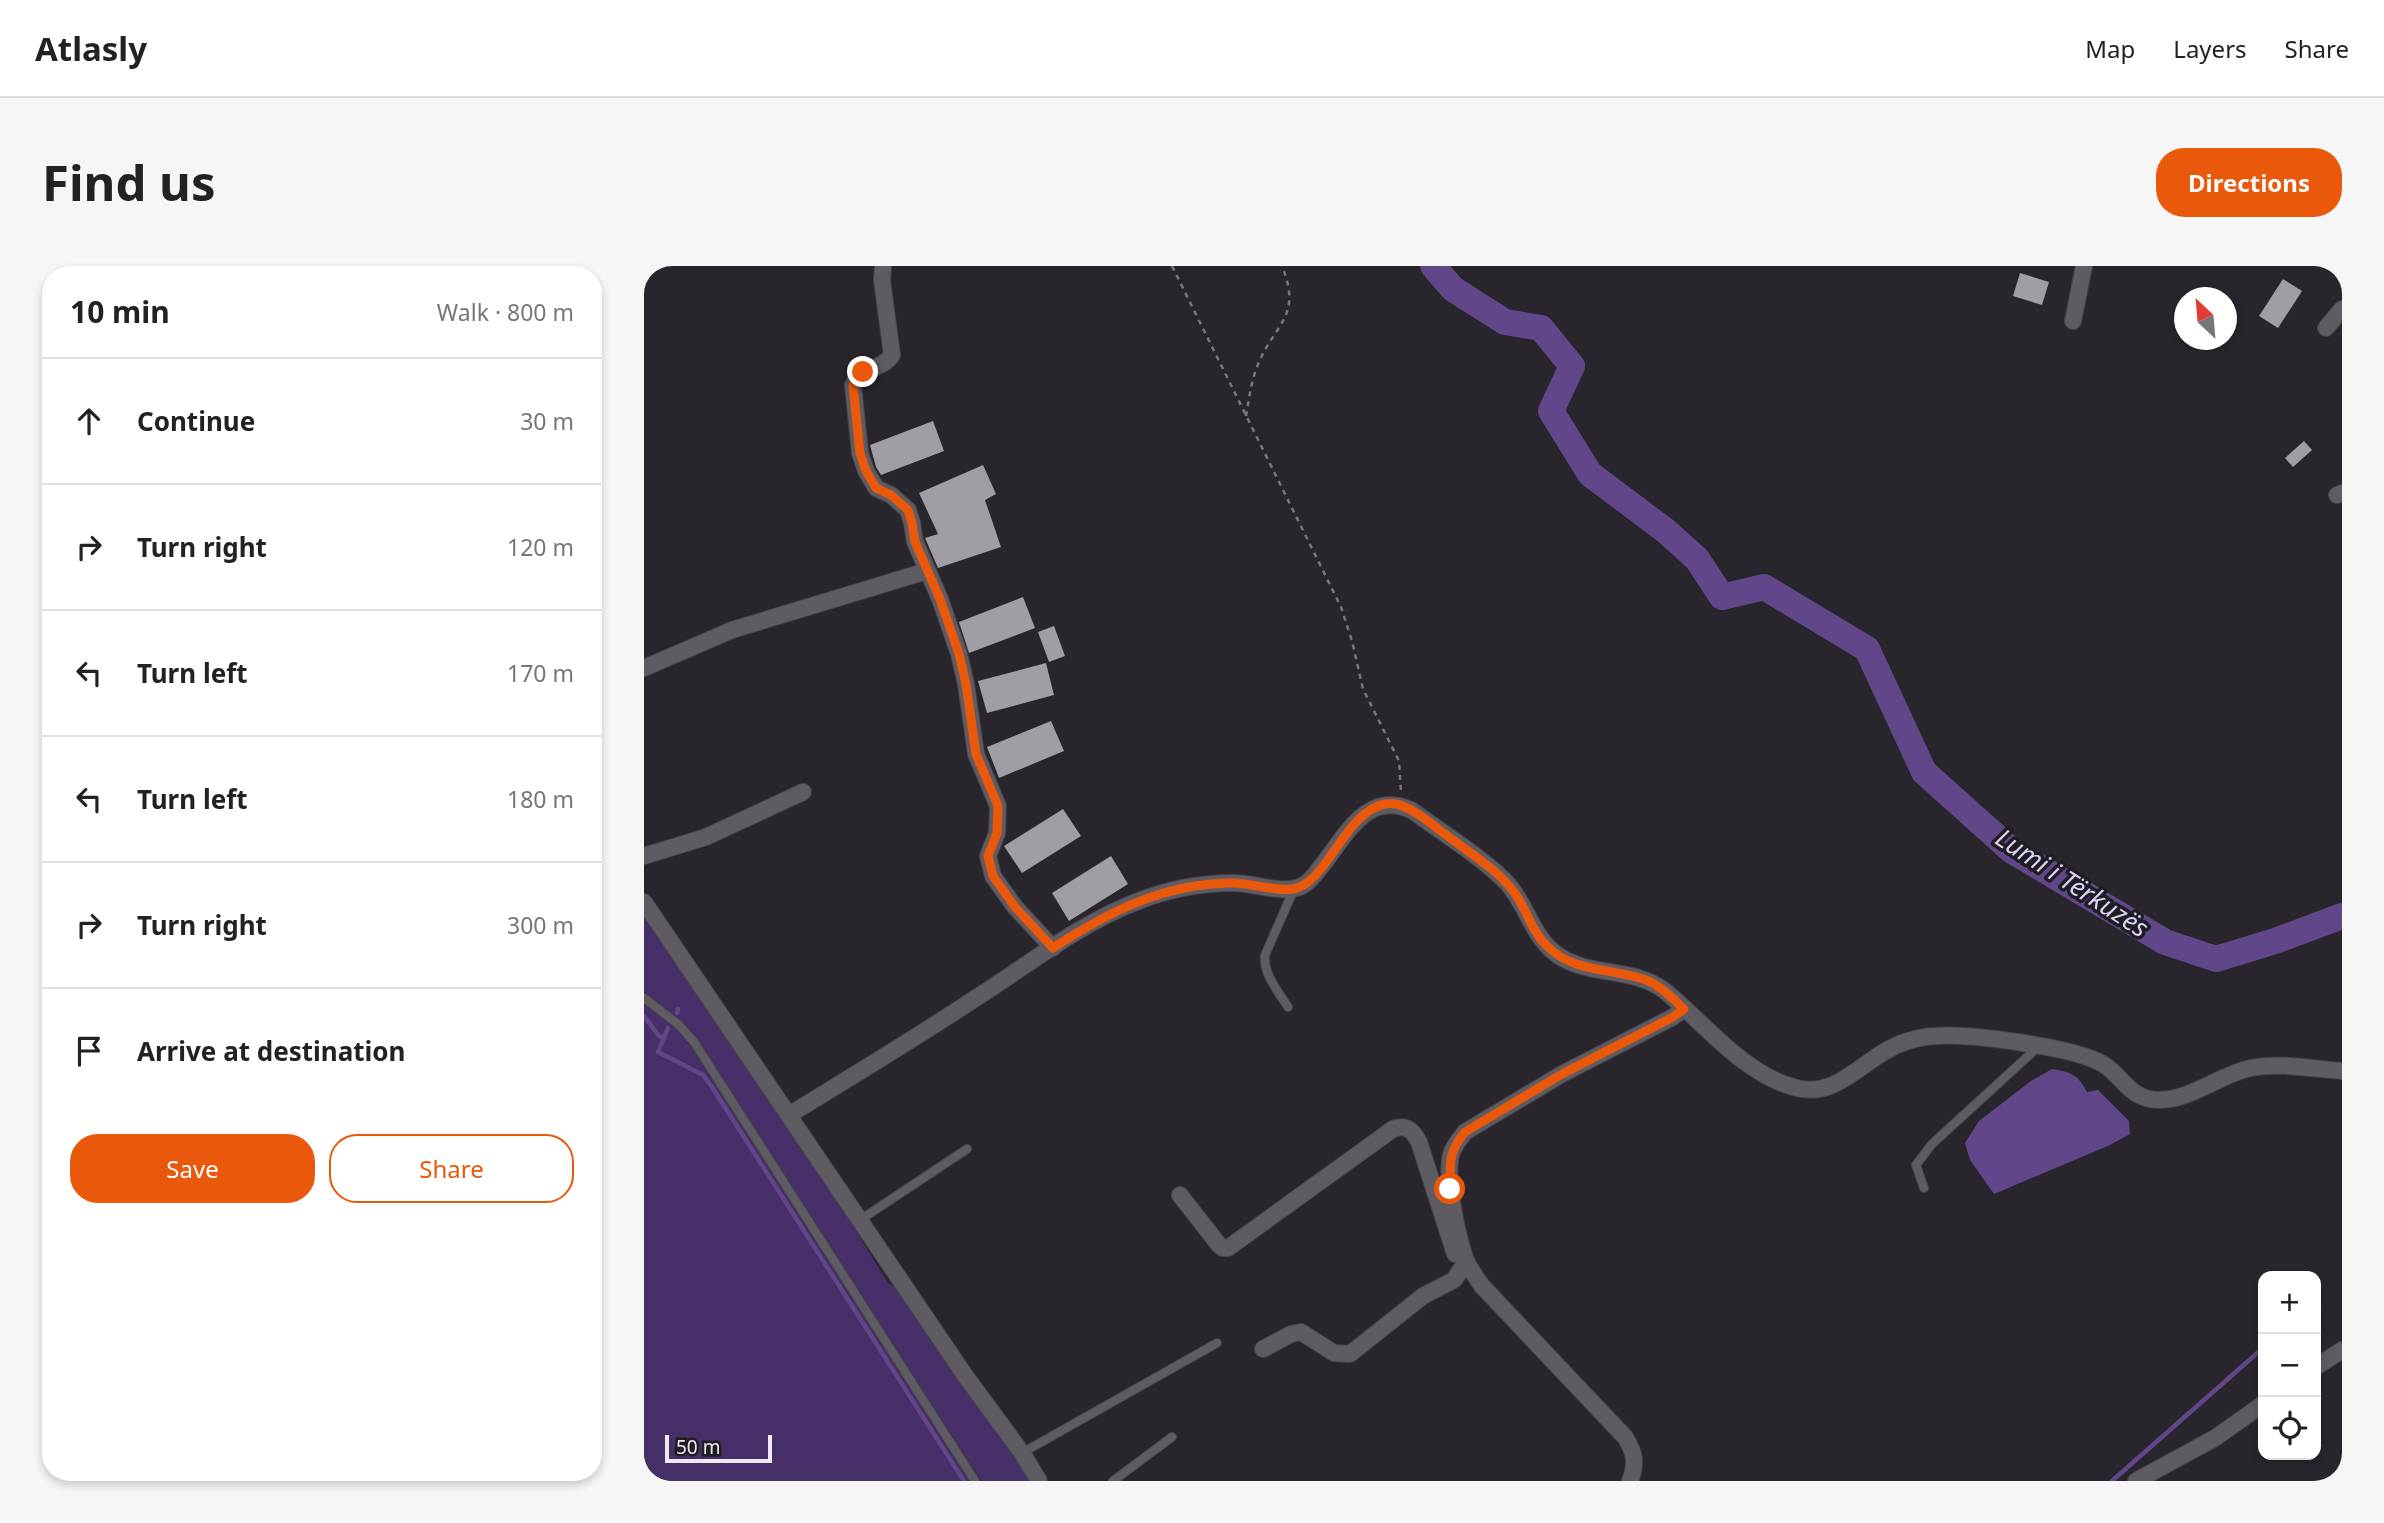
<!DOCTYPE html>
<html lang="en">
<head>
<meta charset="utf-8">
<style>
  body { margin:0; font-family:"Noto Sans",sans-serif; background:#f6f6f6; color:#222 }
  .controls { position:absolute; right:21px; bottom:21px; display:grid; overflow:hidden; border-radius:14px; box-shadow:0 4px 10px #0003 }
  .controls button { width:63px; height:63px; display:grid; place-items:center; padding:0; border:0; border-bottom:2px solid #e0e0e0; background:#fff; color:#222; font:35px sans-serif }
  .compass { position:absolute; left:1530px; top:21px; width:63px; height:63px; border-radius:50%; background:#fff; box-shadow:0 4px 10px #0003; rotate:334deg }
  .scale { position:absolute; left:21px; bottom:18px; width:107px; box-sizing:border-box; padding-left:7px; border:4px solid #eeecf0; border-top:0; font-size:19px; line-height:24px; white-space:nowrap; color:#eeecf0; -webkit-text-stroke:5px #1f1d22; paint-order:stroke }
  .stop { position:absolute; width:21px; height:21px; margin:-16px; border:5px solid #ea580c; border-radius:50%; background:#fff }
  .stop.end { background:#ea580c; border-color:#fff; box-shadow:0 2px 7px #0008 }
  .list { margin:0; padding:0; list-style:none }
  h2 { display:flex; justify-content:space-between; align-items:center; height:91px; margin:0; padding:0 28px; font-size:30px }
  h2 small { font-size:23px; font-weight:400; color:#767676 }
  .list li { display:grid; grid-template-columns:46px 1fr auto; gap:21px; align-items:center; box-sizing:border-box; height:126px; padding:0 28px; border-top:2px solid #e0e0e0 }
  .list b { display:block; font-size:26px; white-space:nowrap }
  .list em { font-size:23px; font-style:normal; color:#767676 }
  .actions { display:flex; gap:14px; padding:21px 28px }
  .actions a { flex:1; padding:16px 0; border:2px solid #ea580c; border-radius:28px; text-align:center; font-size:24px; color:#ea580c }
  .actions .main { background:#ea580c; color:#fff }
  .icon { flex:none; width:38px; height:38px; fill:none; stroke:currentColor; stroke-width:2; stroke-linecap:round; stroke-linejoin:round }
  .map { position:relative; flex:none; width:1698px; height:1215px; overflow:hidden; border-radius:28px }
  header { display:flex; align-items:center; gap:42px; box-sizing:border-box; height:98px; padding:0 35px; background:#fff; border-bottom:2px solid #e0e0e0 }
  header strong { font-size:33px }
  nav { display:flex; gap:38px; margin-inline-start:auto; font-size:24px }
  .intro { display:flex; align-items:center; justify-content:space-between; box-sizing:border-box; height:168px; padding:0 42px }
  h1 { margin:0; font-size:49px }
  .button { padding:18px 32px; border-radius:28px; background:#ea580c; color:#fff; font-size:24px; font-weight:700 }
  main { display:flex; gap:42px; padding:0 42px }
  aside { flex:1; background:#fff; border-radius:28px; box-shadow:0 4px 10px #0003 }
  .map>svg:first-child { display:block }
  .green { fill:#462e68 }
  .water { fill:#614789 }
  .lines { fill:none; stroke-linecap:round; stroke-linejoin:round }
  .stream { stroke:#614789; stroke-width:4.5 }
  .river { stroke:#614789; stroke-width:26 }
  .building { fill:#a09ea4 }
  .lane-casing { stroke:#464449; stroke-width:10 }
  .street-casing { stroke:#464449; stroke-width:18 }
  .path { stroke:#78767b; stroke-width:2.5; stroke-dasharray:5 5; stroke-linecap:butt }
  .lane { stroke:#5e5c62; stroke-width:8 }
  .street { stroke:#5e5c62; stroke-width:16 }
  .route { stroke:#ea580c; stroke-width:9 }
  .labels { text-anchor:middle; stroke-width:7; stroke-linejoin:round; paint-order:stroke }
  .water-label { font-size:26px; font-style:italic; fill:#dcd0f6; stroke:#1f1d22 }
</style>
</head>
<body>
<header>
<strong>Atlasly</strong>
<nav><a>Map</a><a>Layers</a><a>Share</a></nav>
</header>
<div class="intro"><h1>Find us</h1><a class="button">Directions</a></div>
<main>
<aside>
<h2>10 min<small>Walk · 800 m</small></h2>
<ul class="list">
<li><svg class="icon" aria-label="ahead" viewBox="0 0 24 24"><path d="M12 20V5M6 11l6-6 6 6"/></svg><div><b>Continue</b></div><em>30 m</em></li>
<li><svg class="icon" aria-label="right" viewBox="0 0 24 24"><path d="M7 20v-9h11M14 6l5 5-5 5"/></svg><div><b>Turn right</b></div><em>120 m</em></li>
<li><svg class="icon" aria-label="left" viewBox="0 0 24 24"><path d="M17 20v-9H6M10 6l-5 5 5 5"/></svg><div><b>Turn left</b></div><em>170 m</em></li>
<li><svg class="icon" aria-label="left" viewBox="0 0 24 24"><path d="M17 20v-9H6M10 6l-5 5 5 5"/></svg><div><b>Turn left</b></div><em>180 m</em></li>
<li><svg class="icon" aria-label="right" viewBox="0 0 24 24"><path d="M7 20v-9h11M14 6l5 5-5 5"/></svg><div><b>Turn right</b></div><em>300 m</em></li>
<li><svg class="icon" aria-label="arrive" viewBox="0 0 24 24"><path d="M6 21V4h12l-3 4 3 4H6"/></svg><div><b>Arrive at destination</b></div></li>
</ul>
<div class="actions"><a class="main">Save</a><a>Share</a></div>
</aside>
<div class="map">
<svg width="1698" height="1215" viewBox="0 0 1698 1215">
  <rect width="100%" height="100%" fill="#28262c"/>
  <!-- green -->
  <g class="green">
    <path d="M0,652L56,728L182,916L244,1017L258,1025L388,1215H337L53,773L41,759L8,736L0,726Z"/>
    <path d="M0,738L31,761L57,793L326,1215H0Z"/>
  </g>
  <!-- water -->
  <path class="water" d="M1408,803C1426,806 1434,808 1443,826L1454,824L1485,855L1486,868L1466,879L1350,928L1326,894L1321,877L1335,855L1387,815Z"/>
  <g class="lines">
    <!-- stream -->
    <g class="stream">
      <path d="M33,747L34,743"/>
      <path d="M0,750L15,770L20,772"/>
      <path d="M24,762L14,786L59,809L68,821L320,1215"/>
      <path d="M1672,1042L1675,1039"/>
      <path d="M1468,1215L1619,1082"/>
    </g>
    <!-- river -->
    <path class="river" d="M789,0L809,23L861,56L897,62L928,100L907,145L946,208L1022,265L1053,293L1078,331L1120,321L1223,383L1280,506L1367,584L1521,676L1572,693L1631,675L1698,650"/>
  </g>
  <!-- building -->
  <g class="building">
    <path d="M1376,7L1405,16L1398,39L1369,30Z"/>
    <path d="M1639,13L1658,25L1634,62L1615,50Z"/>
    <path d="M289,155L300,185L237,209L232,201L226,179Z"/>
    <path d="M1660,175L1668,184L1649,201L1641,192Z"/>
    <path d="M339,199L352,228L341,234L357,281L294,302L281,272L294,268L275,227Z"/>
    <path d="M379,331L391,362L325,387L315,356Z"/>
    <path d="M410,360L421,390L405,396L394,366Z"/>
    <path d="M402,397L410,429L343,447L334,415Z"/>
    <path d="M407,455L420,485L355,512L343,481Z"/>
    <path d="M419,543L437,570L378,607L360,580Z"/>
    <path d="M467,590L484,618L425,655L408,627Z"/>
  </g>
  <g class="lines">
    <defs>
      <g id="lane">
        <path d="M0,732L35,759L50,776L331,1215"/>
        <path d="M644,741C634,725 619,708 621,689L650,623"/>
        <path d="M1280,922L1272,899L1288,878L1394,781"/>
        <path d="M216,954L323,883"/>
        <path d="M378,1187L573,1077"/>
        <path d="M469,1215L528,1171"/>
      </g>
      <g id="street">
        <path d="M239,0L238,14L248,89C238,105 216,100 209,119L216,187L222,205L232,222L247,229L264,244L268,257L271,276L296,333L315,388L322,418L332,488L354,540L353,567L344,590L349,610L371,641L409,682"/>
        <path d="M1429,55L1440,0"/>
        <path d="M1682,62L1698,43"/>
        <path d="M1693,229L1698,227"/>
        <path d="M0,402L88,364L283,305"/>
        <path d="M0,590L62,571L159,526"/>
        <path d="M0,636L320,1108L378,1187L395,1215"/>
        <path d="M145,849C210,809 275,770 338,728C388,696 437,657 492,636C524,623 557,617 590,617C611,617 639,629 658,620C668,615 673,605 680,597C703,567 725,523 769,545C798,567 838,591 863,617C884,640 888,672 915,690C947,711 990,701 1021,725C1060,757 1099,807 1149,821C1187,833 1211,803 1240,786C1256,776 1272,771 1291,770C1324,767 1431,781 1459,798C1476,808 1484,829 1506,833C1542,839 1573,809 1607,802C1633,796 1671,803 1698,805"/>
        <path d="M536,929L575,979L579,982H584L749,863C762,858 769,864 775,876L811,988"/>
        <path d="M619,1083L647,1068L657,1066L690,1087L706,1088L779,1030L810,1014L818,1002L825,1001"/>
        <path d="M1672,1101L1698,1084"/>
        <path d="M986,1215C993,1197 991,1187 981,1171L838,1020C832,1011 825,1002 821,992C813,967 801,914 807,889C809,880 815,874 821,866L918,808L1029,751L1040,743"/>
        <path d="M1492,1215L1571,1172L1619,1138"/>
      </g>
    </defs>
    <!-- lane casing -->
    <use href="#lane" class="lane-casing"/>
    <!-- street casing -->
    <use href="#street" class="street-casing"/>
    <!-- path -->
    <g class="path">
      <path d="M528,0L697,341L708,375L719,423L755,495L757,526"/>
      <path d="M602,150C605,134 607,116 613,101C630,57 659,52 638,0"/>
    </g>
    <!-- lane -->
    <use href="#lane" class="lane"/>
    <!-- street -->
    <use href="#street" class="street"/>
  </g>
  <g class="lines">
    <!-- route -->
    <path class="route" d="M219,106L212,110L209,119L216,187L222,205L232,222L247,229L264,244L268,257L271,276L296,333L315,388L322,418L332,488L354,540L353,567L344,590L349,610L371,641L409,682C464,646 519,618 586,617C606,616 629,626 649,623C684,617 700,546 741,538C748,537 755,538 761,541C776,547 788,559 801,568C824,586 852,602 870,626C883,643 887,665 903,680C929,707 969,702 1002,714C1017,720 1028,732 1040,743L1029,751L918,808L821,866C804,886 806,899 806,923"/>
  </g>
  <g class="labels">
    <!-- water labels -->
    <g class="water-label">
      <text transform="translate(1428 617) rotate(33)" y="9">Lumi i Tërkuzës</text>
    </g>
  </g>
</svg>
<div class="controls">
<button>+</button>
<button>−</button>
<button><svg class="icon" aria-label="locate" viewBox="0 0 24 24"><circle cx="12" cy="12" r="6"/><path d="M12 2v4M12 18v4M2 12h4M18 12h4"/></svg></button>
</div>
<svg class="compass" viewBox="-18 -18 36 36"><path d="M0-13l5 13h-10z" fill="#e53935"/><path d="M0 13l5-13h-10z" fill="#767676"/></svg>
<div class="scale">50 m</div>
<div class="stop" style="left:806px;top:923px"></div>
<div class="stop end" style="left:219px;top:106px"></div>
</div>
</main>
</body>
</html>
